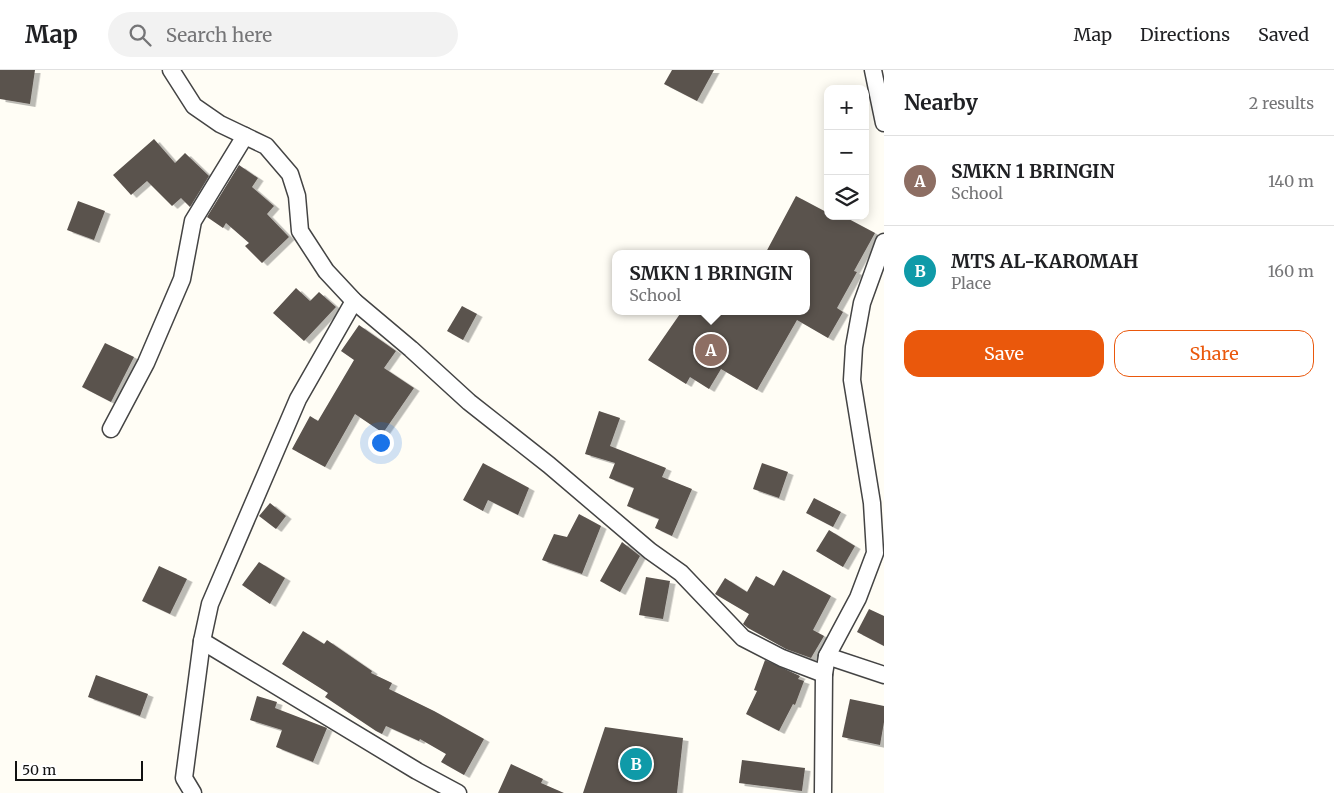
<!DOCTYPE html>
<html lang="en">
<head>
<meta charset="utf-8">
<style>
  body { margin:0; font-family:Merriweather,serif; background:#f2f2f2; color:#202124 }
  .controls { position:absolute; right:15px; top:15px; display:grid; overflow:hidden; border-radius:10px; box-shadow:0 2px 12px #0003 }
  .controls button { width:45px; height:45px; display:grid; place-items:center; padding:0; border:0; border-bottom:1px solid #e0e0e0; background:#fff; color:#202124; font:25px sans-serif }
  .scale { position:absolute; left:15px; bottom:12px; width:128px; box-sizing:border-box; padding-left:5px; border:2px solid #111; border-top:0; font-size:14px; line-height:18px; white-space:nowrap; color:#111; -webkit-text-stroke:4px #fff; paint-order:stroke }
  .you { position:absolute; left:380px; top:372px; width:18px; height:18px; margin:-12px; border:4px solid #fff; border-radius:50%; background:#1a73e8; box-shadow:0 0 0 8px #1a73e833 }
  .badge { display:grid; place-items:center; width:32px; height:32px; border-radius:50%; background:#ea580c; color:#fff; font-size:16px; font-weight:700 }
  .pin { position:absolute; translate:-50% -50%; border:2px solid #fff; box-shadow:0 1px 5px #0006 }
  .popup { position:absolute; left:612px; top:180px; width:198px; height:65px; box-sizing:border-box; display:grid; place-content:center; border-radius:10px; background:#fff; filter:drop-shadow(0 1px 4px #0005); font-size:16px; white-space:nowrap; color:#757577 }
  .popup b { font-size:19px; color:#202124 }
  .popup::after { content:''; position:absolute; left:50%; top:100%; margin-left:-10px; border:10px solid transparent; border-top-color:#fff }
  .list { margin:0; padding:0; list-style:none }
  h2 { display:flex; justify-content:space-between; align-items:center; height:65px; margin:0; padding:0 20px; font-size:21px }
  h2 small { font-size:16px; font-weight:400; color:#757577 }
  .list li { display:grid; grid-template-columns:32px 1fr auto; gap:15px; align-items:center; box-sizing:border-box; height:90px; padding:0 20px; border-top:1px solid #e0e0e0 }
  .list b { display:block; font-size:19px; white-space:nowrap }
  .list p { margin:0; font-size:16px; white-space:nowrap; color:#757577 }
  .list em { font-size:16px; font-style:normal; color:#757577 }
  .actions { display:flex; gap:10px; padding:15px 20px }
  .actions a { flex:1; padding:11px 0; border:1px solid #ea580c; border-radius:15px; text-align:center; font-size:18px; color:#ea580c }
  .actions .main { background:#ea580c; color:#fff }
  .icon { flex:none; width:28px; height:28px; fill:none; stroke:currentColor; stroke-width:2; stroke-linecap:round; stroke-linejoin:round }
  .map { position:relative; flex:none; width:884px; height:723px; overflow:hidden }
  header { display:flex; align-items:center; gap:30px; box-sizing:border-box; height:70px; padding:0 25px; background:#fff; border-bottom:1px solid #e0e0e0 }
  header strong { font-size:24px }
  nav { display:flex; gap:28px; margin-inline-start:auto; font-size:18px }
  .search { width:350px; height:45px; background:#f2f2f2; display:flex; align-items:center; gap:12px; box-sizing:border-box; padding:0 18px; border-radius:28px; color:#757577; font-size:19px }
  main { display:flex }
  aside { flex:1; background:#fff }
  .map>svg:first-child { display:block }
  .building { fill:#5a524d; filter:url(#shadow) }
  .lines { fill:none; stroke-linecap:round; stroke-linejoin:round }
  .minor-casing { stroke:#444; stroke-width:19 }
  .minor { stroke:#fff; stroke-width:16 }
</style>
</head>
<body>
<header>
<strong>Map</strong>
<div class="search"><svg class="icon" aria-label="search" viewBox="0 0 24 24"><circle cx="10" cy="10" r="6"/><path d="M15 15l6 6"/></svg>Search here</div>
<nav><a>Map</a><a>Directions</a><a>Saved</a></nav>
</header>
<main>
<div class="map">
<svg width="884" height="723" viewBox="0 0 884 723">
  <defs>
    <filter id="shadow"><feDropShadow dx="5.5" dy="3" stdDeviation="0" flood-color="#0004"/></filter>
  </defs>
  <rect width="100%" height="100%" fill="#fffdf5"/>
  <!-- building -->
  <g class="building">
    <path d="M0,0H35L30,34L0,29Z"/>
    <path d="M672,0H714L697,31L664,14Z"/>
    <path d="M154,69L175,93L185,83L209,106L190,137L181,128L172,136L147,111L131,125L113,105Z"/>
    <path d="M239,95L258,108L252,117L274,136L267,144L289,167L262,193L245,176L249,173L226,153L223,158L207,147Z"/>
    <path d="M796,126L828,143V146H843L875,163L854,201L857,202L837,238L843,242L828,268L797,250L757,320L721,299L709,319L690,307L686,314L648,290L682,241H806V184H765Z"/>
    <path d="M78,131L105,141L94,170L67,160Z"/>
    <path d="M296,218L310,231L319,222L336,237L304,271L273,243Z"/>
    <path d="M462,236L477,244L463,270L447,261Z"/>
    <path d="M359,255L396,281L384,298L414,318L383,363L355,344L325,397L292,379L310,346L318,351L354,290L341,281Z"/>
    <path d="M105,273L134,287L111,332L82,317Z"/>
    <path d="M599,341L620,348L610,376L666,398L662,407L692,419L672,466L655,458L659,449L627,436L634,418L609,408L615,393L585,384Z"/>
    <path d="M483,393L529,418L518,445L488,430L483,441L463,430Z"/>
    <path d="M762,393L788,402L779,428L753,419Z"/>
    <path d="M814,428L841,442L833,457L806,443Z"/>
    <path d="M270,433L286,446L276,459L259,446Z"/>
    <path d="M579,444L601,456L582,504L542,490L554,464L567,467Z"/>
    <path d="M829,460L855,476L843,497L816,481Z"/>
    <path d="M622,472L640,486L620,522L600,511Z"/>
    <path d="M259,492L285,508L270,534L242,515Z"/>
    <path d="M159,496L187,509L170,544L142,531Z"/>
    <path d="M783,500L831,526L813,560L824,566L811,588L786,579L748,558L743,554L749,544L715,524L725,508L747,522L756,506L774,516Z"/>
    <path d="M646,507L670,511L663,549L639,545Z"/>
    <path d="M869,539L884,546V576L857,562Z"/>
    <path d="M303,561L324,574L327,570L372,601L371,603L392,613L389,619L434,641L484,669L464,705L441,692L446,684L420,669L419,671L386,656L382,664L376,661L325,627L328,623L282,594Z"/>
    <path d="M765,590L800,606L798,609L804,611L795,635L793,634L779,661L746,644L757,621L754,620Z"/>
    <path d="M96,605L148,624L140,646L88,627Z"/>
    <path d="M257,626L277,632L275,638L327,658L313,692L276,677L282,660L250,650Z"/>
    <path d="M850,629L884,636V652L880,675L842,667Z"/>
    <path d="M605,657L683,668L677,723H583Z"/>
    <path d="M742,690L805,698L802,721L739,713Z"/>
    <path d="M511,694L543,709L541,713L564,723H498Z"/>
  </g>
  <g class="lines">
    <defs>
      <g id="minor">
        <path d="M171,0L194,36L220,54L266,76L290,104L297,126L300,161L326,201L354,231L411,279L469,332L549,395L650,481L681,503L743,568L782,588L824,604"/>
        <path d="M873,0L884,53"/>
        <path d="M111,359L146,293L182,209L193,151L245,66"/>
        <path d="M202,571L417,701L458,723"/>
        <path d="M827,586L884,605"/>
        <path d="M193,723L184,708L202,571L210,534L298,329L354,231"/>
        <path d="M823,723L824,604L827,586L858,528L875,483L872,433L852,310L854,277L862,233L884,172"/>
      </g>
    </defs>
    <!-- minor casing -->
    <use href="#minor" class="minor-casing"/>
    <!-- minor -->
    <use href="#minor" class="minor"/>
  </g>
</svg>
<div class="controls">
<button>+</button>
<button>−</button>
<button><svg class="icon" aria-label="layers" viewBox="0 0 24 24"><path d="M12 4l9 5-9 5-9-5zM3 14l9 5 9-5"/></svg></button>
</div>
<div class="scale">50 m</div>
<div class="you"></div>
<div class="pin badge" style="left:711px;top:280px;background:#8d6e63">A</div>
<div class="popup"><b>SMKN 1 BRINGIN</b>School</div>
<div class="pin badge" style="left:636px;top:694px;background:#0f9aa8">B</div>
</div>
<aside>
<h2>Nearby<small>2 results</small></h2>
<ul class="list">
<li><span class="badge" style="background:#8d6e63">A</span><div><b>SMKN 1 BRINGIN</b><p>School</p></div><em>140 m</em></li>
<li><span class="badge" style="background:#0f9aa8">B</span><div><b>MTS AL-KAROMAH</b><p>Place</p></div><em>160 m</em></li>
</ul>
<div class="actions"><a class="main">Save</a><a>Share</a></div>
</aside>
</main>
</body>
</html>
